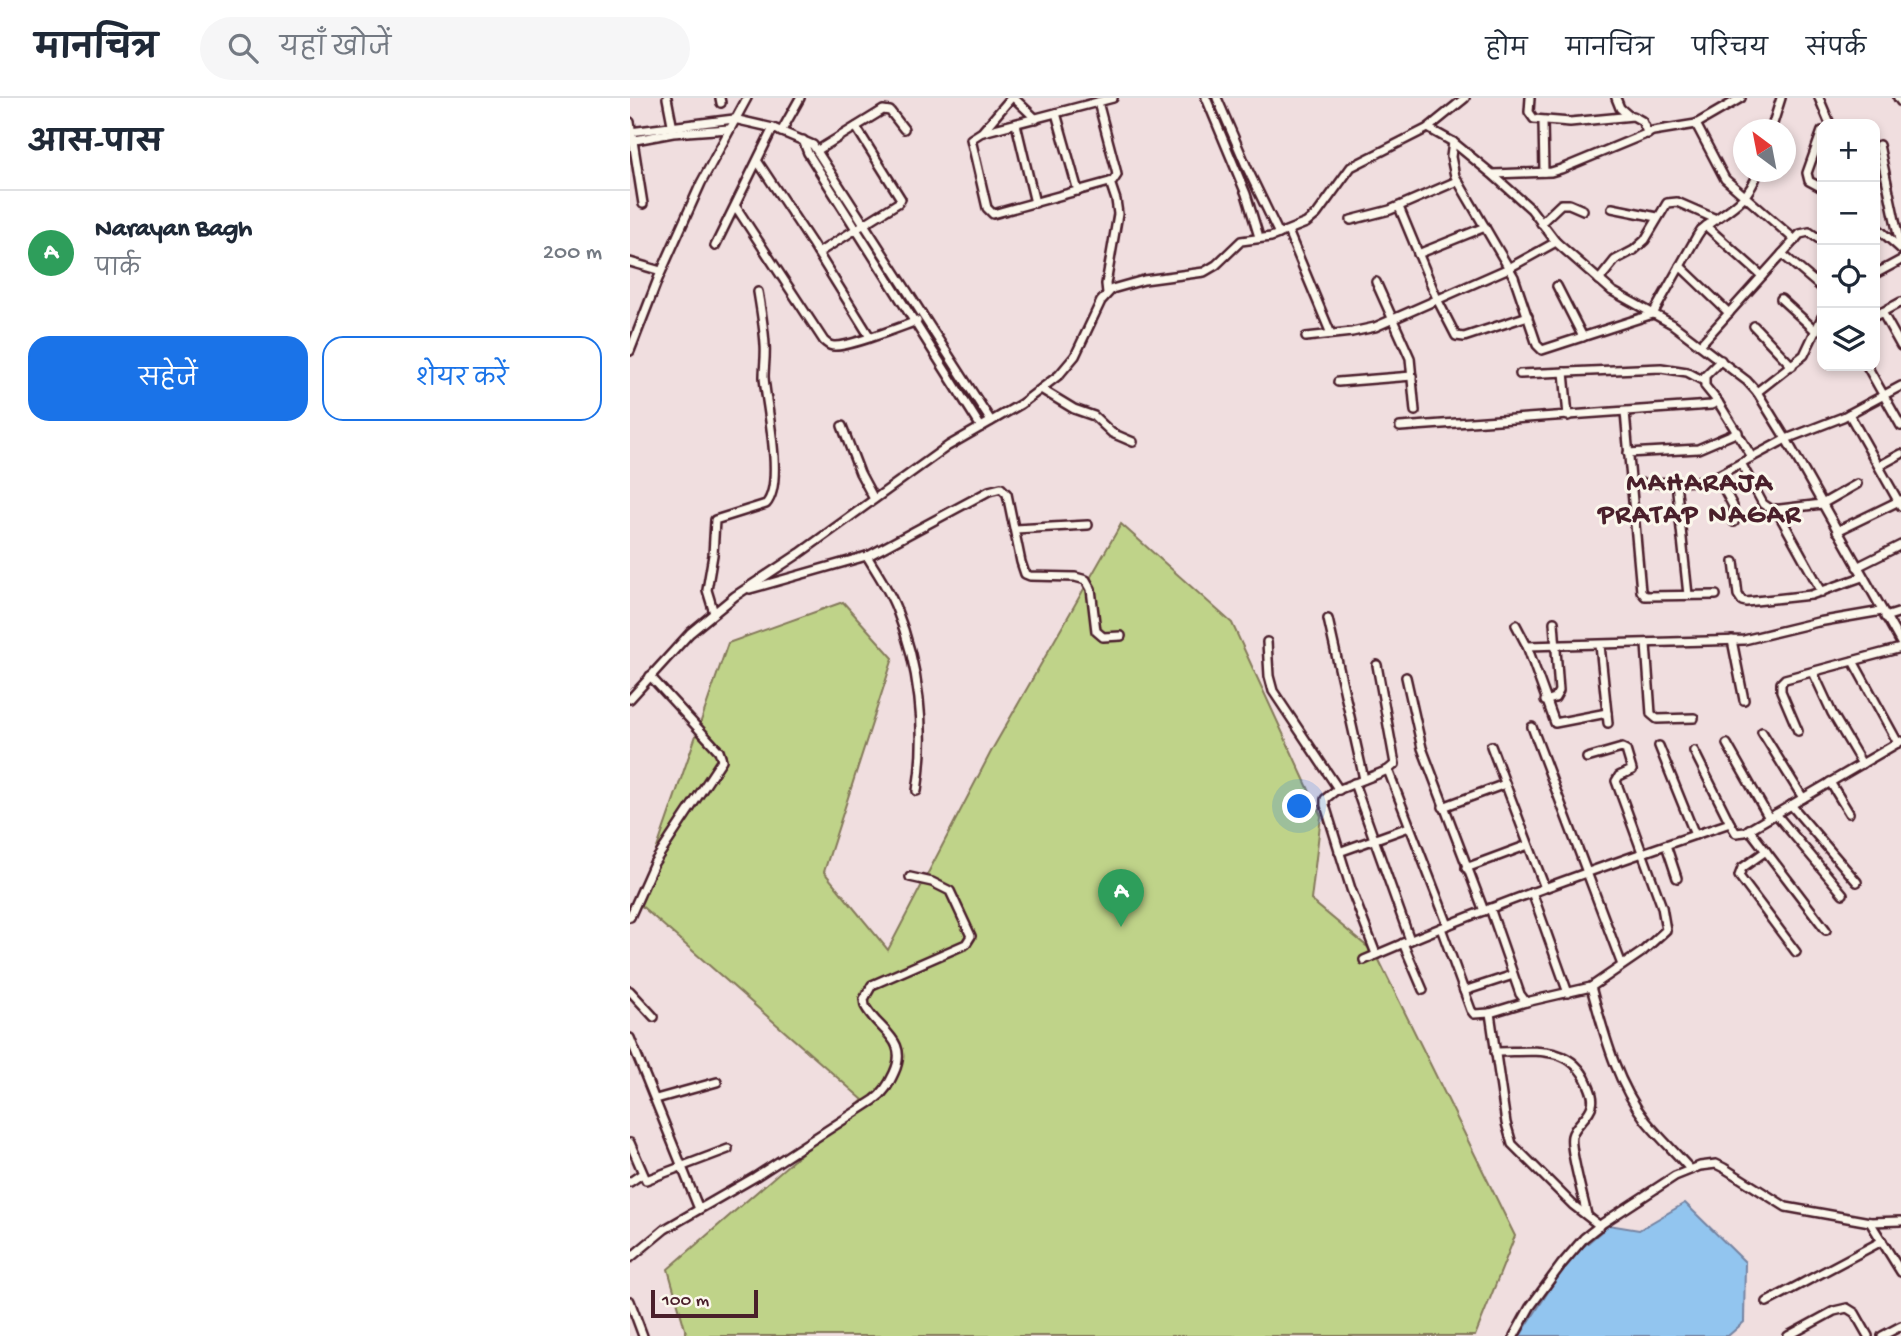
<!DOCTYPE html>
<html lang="hi">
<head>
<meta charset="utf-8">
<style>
  body { margin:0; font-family:"Gochi Hand","Playpen Sans Deva",sans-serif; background:#f6f6f7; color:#1f2937 }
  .controls { position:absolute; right:21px; top:21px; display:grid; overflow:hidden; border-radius:14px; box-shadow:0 4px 10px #0003 }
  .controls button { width:63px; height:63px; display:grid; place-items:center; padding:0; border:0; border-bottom:2px solid #e0e1e3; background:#fff; color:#1f2937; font:35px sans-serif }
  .compass { position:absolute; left:1103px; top:21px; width:63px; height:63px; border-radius:50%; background:#fff; box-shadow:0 4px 10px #0003; rotate:328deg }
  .scale { position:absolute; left:21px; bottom:18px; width:107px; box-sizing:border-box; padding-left:7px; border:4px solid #4a1f2b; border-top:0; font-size:19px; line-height:24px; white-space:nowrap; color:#4a1f2b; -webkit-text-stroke:5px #fbf7ec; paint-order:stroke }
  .you { position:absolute; left:670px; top:709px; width:24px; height:24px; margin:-18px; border:5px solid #fff; border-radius:50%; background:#1a73e8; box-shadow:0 0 0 10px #1a73e833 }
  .badge { display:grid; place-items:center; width:46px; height:46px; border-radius:50%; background:#1a73e8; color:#fff; font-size:23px; font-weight:700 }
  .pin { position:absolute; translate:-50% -58px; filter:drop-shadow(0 2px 4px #0008) }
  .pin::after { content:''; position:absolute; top:37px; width:24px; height:21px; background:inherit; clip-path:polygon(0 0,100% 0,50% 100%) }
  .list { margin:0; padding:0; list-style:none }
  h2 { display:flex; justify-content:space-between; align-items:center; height:91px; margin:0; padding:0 28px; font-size:30px }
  h2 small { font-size:23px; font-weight:400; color:#747a83 }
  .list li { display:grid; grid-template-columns:46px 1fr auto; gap:21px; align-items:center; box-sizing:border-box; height:126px; padding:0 28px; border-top:2px solid #e0e1e3 }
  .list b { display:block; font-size:26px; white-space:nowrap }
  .list p { margin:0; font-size:23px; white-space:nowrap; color:#747a83 }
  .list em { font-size:23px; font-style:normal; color:#747a83 }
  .actions { display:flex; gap:14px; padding:21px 28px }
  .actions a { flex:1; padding:16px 0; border:2px solid #1a73e8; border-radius:21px; text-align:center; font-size:24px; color:#1a73e8 }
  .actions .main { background:#1a73e8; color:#fff }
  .icon { flex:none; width:38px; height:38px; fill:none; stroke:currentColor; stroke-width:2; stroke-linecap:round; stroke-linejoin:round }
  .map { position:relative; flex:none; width:1271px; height:1238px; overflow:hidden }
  header { display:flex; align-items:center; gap:42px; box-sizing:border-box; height:98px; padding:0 35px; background:#fff; border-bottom:2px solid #e0e1e3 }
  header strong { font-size:33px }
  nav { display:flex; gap:38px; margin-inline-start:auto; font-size:24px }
  .search { width:490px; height:63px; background:#f6f6f7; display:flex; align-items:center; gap:18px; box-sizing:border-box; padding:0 24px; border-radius:38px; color:#747a83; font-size:26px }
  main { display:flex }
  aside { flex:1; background:#fff }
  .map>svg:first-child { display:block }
  .green { fill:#bfd389; stroke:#84795a; stroke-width:2 }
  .water { fill:#92c5ef; stroke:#7583a1; stroke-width:2 }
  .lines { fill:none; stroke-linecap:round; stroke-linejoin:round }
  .minor-casing { stroke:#4a1f2b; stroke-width:12 }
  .minor { stroke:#fbf7ec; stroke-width:7 }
  .labels { text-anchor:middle; stroke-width:6; stroke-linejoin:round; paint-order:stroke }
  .district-label { font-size:28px; font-weight:bold; letter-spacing:2px; fill:#4a1f2b; stroke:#fbf7ec }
</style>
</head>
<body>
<header>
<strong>मानचित्र</strong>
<div class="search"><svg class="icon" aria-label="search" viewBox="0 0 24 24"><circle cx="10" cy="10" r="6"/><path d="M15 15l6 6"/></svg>यहाँ खोजें</div>
<nav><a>होम</a><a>मानचित्र</a><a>परिचय</a><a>संपर्क</a></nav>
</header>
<main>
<aside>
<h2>आस-पास<small></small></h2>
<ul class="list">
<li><span class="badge" style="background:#2e9e5b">A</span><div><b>Narayan Bagh</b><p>पार्क</p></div><em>200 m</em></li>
</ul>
<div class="actions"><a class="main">सहेजें</a><a>शेयर करें</a></div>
</aside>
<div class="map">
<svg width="1271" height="1238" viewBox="0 0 1271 1238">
  <rect width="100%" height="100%" fill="#f0dedf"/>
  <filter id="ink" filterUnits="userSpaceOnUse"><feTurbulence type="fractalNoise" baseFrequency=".0143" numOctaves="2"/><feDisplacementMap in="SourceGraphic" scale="14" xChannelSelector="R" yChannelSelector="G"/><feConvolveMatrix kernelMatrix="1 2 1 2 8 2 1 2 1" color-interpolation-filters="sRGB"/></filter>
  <g filter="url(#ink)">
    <!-- green -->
    <path class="green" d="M491,426L602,525L691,718L681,802L746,856L885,1138L845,1238H57L38,1171L233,1002L8,805L98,545L213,504L263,560L194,774L258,852L363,650Z"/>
    <!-- water -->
    <path class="water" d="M1055,1105L1115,1164L1114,1224L1098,1238H890L939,1161L979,1127L1009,1132Z"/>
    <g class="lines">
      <defs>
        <g id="minor">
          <path d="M37,0L43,31"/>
          <path d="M90,0L91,5"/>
          <path d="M381,0L352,34L341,41L357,110L363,116L483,83L487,77L486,72L468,4"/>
          <path d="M384,0L406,21"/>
          <path d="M576,0L616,96L629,139"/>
          <path d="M587,0L618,72L649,136"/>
          <path d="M900,0L899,14L904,21L940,24L1003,18L1012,23L1018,36"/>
          <path d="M986,0L990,10L998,17"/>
          <path d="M1189,0L1200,26"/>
          <path d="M1268,0L1271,4"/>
          <path d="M426,15L448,93"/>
          <path d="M913,23L914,74"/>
          <path d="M0,24L13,106"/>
          <path d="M386,26L405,105"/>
          <path d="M1066,26L1095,81L1165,142"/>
          <path d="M798,30L823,44L862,76L901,111L926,144L982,193L1042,226L1117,283L1127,294L1156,341L1271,545"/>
          <path d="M1141,32L1151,0"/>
          <path d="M1192,33L1177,75L1179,83L1192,90"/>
          <path d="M0,34L104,21L143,30L183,47L361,323"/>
          <path d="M151,34L170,0"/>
          <path d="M353,34L483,0"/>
          <path d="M173,42L178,55L351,329"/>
          <path d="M0,43L43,35L99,31"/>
          <path d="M823,44L821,59L825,78L884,179L907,247L912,252L1023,216L1067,138L1071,132C1096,112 1118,105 1128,74"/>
          <path d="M1249,47L1271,151"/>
          <path d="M188,52L253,12L260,13L274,31"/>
          <path d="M128,64L181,144L240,239"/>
          <path d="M863,76L921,74L931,71L1023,33L1066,26L1111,0"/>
          <path d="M106,109L194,243C198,246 199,248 204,248C220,249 270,229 287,223"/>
          <path d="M769,109L808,203L826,238L834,239L898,218"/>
          <path d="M982,110L1027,119"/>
          <path d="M721,122L760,112L827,83"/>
          <path d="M911,125L931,106H939L953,112"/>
          <path d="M1076,128L1132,178"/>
          <path d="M1245,128L1271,151"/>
          <path d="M658,133L701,236"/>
          <path d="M85,148L143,30"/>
          <path d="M188,155L268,105L271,101L226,29"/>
          <path d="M788,156L855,129"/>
          <path d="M1152,156L1192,190"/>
          <path d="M0,164L31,173"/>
          <path d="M1050,168L1099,215"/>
          <path d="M1245,176L1271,162"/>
          <path d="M969,182L985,162L1004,152L1015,142L1037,105L1047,104L1086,121"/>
          <path d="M746,184L780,260L785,313"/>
          <path d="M927,188L953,239"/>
          <path d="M477,195L476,186L488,116L486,102L480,84"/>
          <path d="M1151,201L1186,233"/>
          <path d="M1252,214L1271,248"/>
          <path d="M1245,218L1271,204"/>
          <path d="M1124,228L1162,268"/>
          <path d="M676,239L722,234L745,229L879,170L926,144"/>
          <path d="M1070,247L1170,136L1179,134L1192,143"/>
          <path d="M0,253L28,181L71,85L117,0"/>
          <path d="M1237,268L1271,328"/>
          <path d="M934,274L938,318"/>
          <path d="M890,276L1031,270L1057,274L1074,283"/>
          <path d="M708,284L782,278"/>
          <path d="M411,291L444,311L464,318L482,335L503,344"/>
          <path d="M1127,294L1174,257L1192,219"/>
          <path d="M1088,304L1122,359"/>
          <path d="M995,314L1011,493L1015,498L1086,497"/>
          <path d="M1219,316L1271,408"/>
          <path d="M212,328L230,375L244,401"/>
          <path d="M770,329L1081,307L1088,304L1075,288V278L1091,262"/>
          <path d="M998,355L1068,351L1108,334"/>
          <path d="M1111,365L1133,406L1142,412L1192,406L1227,386"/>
          <path d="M1249,368L1271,356"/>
          <path d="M1087,378L1103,408L1104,424"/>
          <path d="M1046,384L1058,497"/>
          <path d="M1001,386L1068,383L1083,380L1156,341L1213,319L1271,288"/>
          <path d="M1146,411L1192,494"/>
          <path d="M385,431L458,427"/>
          <path d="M1207,433L1271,402"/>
          <path d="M237,458C247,475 259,492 266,510C289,567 297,632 287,693"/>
          <path d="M1104,464L1108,497L1112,503L1116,504L1181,497L1232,479"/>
          <path d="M1227,469L1271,447"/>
          <path d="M120,491L240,457L359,393L371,390L377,396L391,464L395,476L400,478L445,479L456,482L461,491L466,533L473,539L491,538"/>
          <path d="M84,515L77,492L83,457L85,422L136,406C155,385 136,308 134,279C134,269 136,258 135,247C134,229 131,212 128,194"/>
          <path d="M1255,519L1271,514"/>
          <path d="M698,521L734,681"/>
          <path d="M886,527L897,548L925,625L977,615"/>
          <path d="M1102,542L1114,602"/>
          <path d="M637,544L639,578L643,593L709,692"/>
          <path d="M1016,546L1021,616L1027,621L1064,620"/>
          <path d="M970,547L978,625"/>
          <path d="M897,548L1114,542L1188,524L1252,513"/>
          <path d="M1223,563L1268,645"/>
          <path d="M1183,574L1202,615L1232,666"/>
          <path d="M776,579L792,650L854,813"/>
          <path d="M0,601L60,535L105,498L170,455L318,348L391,306L429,277L445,258L471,203L482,191L514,182L574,174L586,167L611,143L641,139L676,125L687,116L721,69L798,30L835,0"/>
          <path d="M915,603L925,600L929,593L924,524"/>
          <path d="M902,629L992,867"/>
          <path d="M1168,633L1151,593V585L1155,581L1271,550"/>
          <path d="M1132,634L1173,700"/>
          <path d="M1097,646L1139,720"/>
          <path d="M861,648L915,790"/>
          <path d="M1029,648L1065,737"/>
          <path d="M1064,653L1100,725"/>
          <path d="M758,672L818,827"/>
          <path d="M1200,684L1219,715"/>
          <path d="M724,685L780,842"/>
          <path d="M1161,707L1227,784"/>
          <path d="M813,709L875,686"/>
          <path d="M1146,716L1213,796"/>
          <path d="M1119,731L1196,832"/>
          <path d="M1036,747L1047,780"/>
          <path d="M1136,753L1112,770L1109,778L1166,854"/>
          <path d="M709,754L779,729"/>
          <path d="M836,770L898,747"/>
          <path d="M902,794L938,895"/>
          <path d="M860,810L890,896L896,904L961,889L1012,854L1036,832L1032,809L986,683L989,678L1002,672L996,652L992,650L957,660"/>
          <path d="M0,819L24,765L92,662L89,653L20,578"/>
          <path d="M811,830L841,912L844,916L860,915L896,904"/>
          <path d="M773,845L793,892"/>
          <path d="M746,856L721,791L695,707V701L705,693L758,672L765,666L747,567"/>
          <path d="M734,862C853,810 976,767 1100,725L1106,735L1115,734L1271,643"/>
          <path d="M961,889C974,935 986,984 1016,1023C1030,1040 1046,1055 1060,1071"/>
          <path d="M0,893L24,919"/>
          <path d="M834,893L883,877"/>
          <path d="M860,915L876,1025L882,1046L943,1107L970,1128"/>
          <path d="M0,940L69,1111"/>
          <path d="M865,954C902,954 941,945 958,986C961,993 964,1000 962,1007C959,1019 945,1026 942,1038C939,1050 954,1102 957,1117"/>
          <path d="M26,1001L87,984"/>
          <path d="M0,1045L16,1082L98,1051"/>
          <path d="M0,1084L12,1076"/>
          <path d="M1240,1124L1271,1123"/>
          <path d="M0,1160L35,1131L125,1079L244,1002C254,995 259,986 264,975C280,941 248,933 235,908L234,901L242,887L336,846L341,838L320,793L302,784L280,779"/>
          <path d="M0,1203L13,1238"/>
          <path d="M1137,1204L1252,1143"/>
          <path d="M884,1238L900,1209L931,1167L954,1140L973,1125L1045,1078L1070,1068L1086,1066L1094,1070L1156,1109L1240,1124L1271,1174"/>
          <path d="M1158,1238L1204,1213L1217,1210L1225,1215L1238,1238"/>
          <path d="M1252,1238L1271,1228"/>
        </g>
      </defs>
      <!-- minor casing -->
      <use href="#minor" class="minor-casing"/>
      <!-- minor -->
      <use href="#minor" class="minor"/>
    </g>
  </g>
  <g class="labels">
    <!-- district labels -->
    <g class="district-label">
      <text x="1070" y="392">MAHARAJA<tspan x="1070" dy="32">PRATAP NAGAR</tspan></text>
    </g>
  </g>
</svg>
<div class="controls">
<button>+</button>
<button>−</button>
<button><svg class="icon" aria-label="locate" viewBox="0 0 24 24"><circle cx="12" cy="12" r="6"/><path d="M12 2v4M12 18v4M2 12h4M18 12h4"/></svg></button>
<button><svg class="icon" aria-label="layers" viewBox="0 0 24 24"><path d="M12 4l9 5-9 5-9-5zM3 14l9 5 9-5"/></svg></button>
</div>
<svg class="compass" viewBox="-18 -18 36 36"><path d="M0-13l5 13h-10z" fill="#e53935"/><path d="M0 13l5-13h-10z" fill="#747a83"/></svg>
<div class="scale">100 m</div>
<div class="you"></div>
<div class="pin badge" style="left:491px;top:829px;background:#2e9e5b">A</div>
</div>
</main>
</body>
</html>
